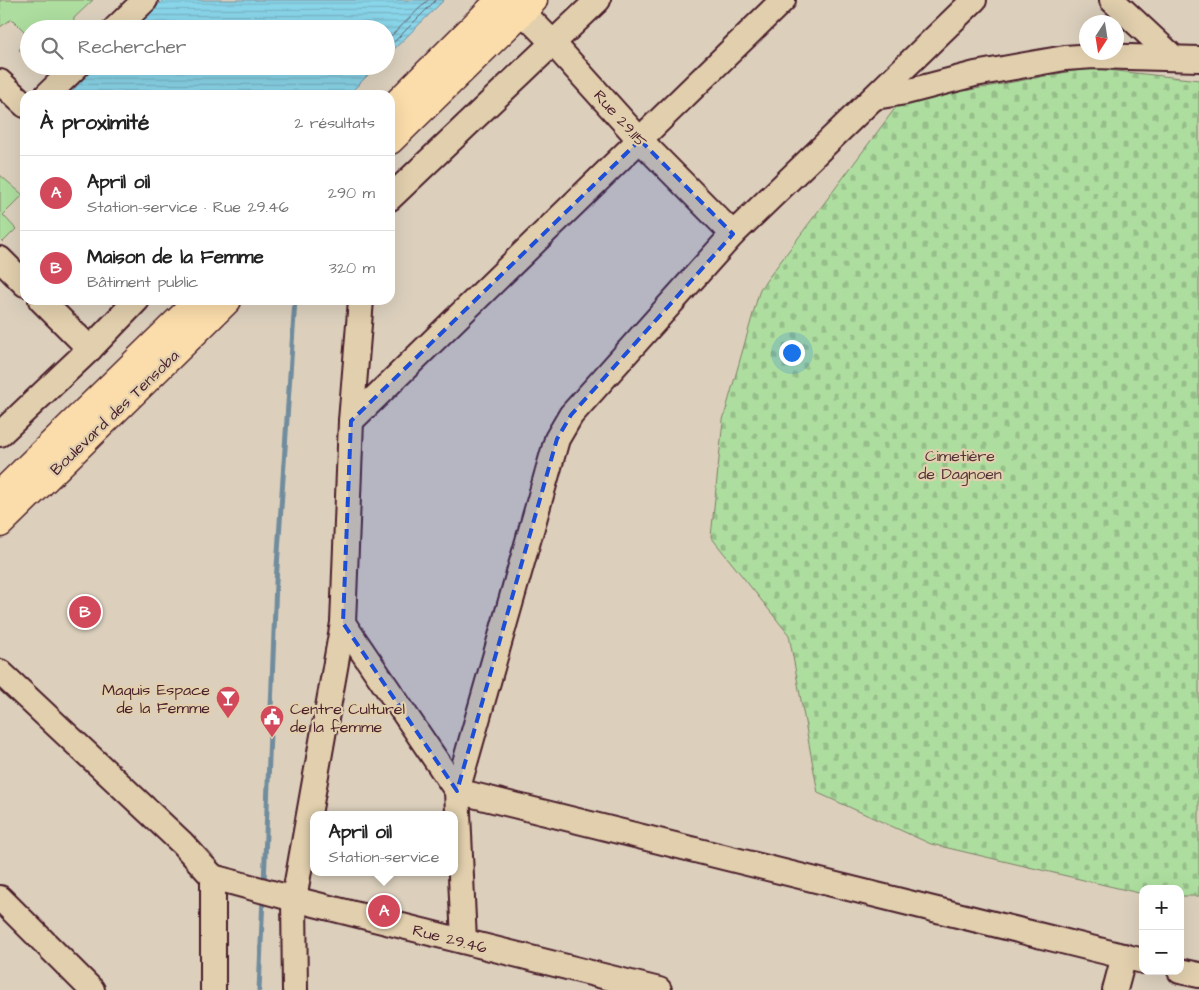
<!DOCTYPE html>
<html lang="fr">
<head>
<meta charset="utf-8">
<style>
  body { margin:0; font-family:"Architects Daughter",sans-serif; background:#f6f6f6; color:#222 }
  .controls { position:absolute; right:15px; bottom:15px; display:grid; overflow:hidden; border-radius:10px; box-shadow:0 5px 20px #0002 }
  .controls button { width:45px; height:45px; display:grid; place-items:center; padding:0; border:0; border-bottom:1px solid #e0e0e0; background:#fff; color:#222; font:25px sans-serif }
  .compass { position:absolute; left:1079px; top:15px; width:45px; height:45px; border-radius:50%; background:#fff; box-shadow:0 5px 20px #0002; rotate:192deg }
  .you { position:absolute; left:791px; top:352px; width:18px; height:18px; margin:-12px; border:4px solid #fff; border-radius:50%; background:#1a73e8; box-shadow:0 0 0 8px #1a73e833 }
  .badge { display:grid; place-items:center; width:32px; height:32px; border-radius:50%; background:#d1495b; color:#fff; font-size:16px; font-weight:700 }
  .pin { position:absolute; translate:-50% -50%; border:2px solid #fff; box-shadow:0 1px 5px #0006 }
  .popup { position:absolute; left:310px; top:811px; width:148px; height:65px; box-sizing:border-box; display:grid; place-content:center; border-radius:10px; background:#fff; filter:drop-shadow(0 1px 4px #0005); font-size:16px; white-space:nowrap; color:#767676 }
  .popup b { font-size:19px; color:#222 }
  .popup::after { content:''; position:absolute; left:50%; top:100%; margin-left:-10px; border:10px solid transparent; border-top-color:#fff }
  .list { margin:0; padding:0; list-style:none }
  h2 { display:flex; justify-content:space-between; align-items:center; height:65px; margin:0; padding:0 20px; font-size:21px }
  h2 small { font-size:16px; font-weight:400; color:#767676 }
  .list li { display:grid; grid-template-columns:32px 1fr auto; gap:15px; align-items:center; box-sizing:border-box; height:75px; padding:0 20px; border-top:1px solid #e0e0e0 }
  .list b { display:block; font-size:19px; white-space:nowrap }
  .list p { margin:0; font-size:16px; white-space:nowrap; color:#767676 }
  .list em { font-size:16px; font-style:normal; color:#767676 }
  .icon { flex:none; width:28px; height:28px; fill:none; stroke:currentColor; stroke-width:2; stroke-linecap:round; stroke-linejoin:round }
  .map { position:relative; flex:none; width:1199px; height:990px; overflow:hidden }
  .search { position:absolute; background:#fff; box-shadow:0 5px 20px #0002; left:20px; top:20px; width:375px; height:55px; display:flex; align-items:center; gap:12px; box-sizing:border-box; padding:0 18px; border-radius:28px; color:#767676; font-size:19px }
  .panel { position:absolute; background:#fff; box-shadow:0 5px 20px #0002; left:20px; top:90px; width:375px; height:215px; border-radius:15px }
  .map>svg:first-child { display:block }
  .cemetery { fill:url(#cemetery-stones); stroke:#7c7e65 }
  .green { fill:#adde9f; stroke:#7c7e65 }
  .water { fill:url(#water-rules); stroke:#708c9d }
  .lines { fill:none; stroke-linecap:round; stroke-linejoin:round }
  .shore { stroke:#636877; stroke-width:1 }
  .stream { stroke:#708c9d; stroke-width:5 }
  .minor-casing { stroke:#4a1f2b; stroke-width:28 }
  .major-casing { stroke:#4a1f2b; stroke-width:31 }
  .minor { stroke:#e1cfad; stroke-width:24 }
  .major { stroke:#fbddab; stroke-width:28 }
  .marked { fill:#1d4ed8; fill-opacity:0.2; stroke:#1d4ed8; stroke-width:4; stroke-dasharray:10 6; stroke-linejoin:round }
  .labels { text-anchor:middle; stroke-width:4.5; stroke-linejoin:round; paint-order:stroke }
  .street-label { font-size:16px; fill:#4a1f2b; stroke:#e1cfad }
  .park-label { font-size:16px; fill:#543237; stroke:#e1cfad }
  .poi-label { font-size:16px; fill:#4a1f2b; stroke:#e1cfad; text-anchor:end }
</style>
</head>
<body>
<div class="map">
<svg width="1199" height="990" viewBox="0 0 1199 990">
  <defs>
    <pattern id="cemetery-stones" width="16" height="16" patternUnits="userSpaceOnUse" patternTransform="scale(1.25)"><rect width="16" height="16" fill="#adde9f"/><path d="M2 7V4a2 2 0 0 1 4 0v3zM10 15v-3a2 2 0 0 1 4 0v3z" fill="#96be89"/></pattern>
    <pattern id="water-rules" width="6" height="5" patternUnits="userSpaceOnUse" patternTransform="scale(1.25)"><rect width="6" height="5" fill="#89d5e9"/><path d="M0 2.5h6" fill="none" stroke="#78b6c8"/></pattern>
  </defs>
  <rect width="100%" height="100%" fill="#dcd0bd"/>
  <filter id="ink" filterUnits="userSpaceOnUse"><feTurbulence type="fractalNoise" baseFrequency=".02" numOctaves="2"/><feDisplacementMap in="SourceGraphic" scale="10" xChannelSelector="R" yChannelSelector="G"/><feConvolveMatrix kernelMatrix="1 2 1 2 8 2 1 2 1" color-interpolation-filters="sRGB"/></filter>
  <g filter="url(#ink)">
    <!-- cemetery -->
    <path class="cemetery" d="M1089,68L1199,80V896H1180V889H1143V894L931,844L818,793L789,635L711,537L723,420L760,289L899,103Z"/>
    <!-- green -->
    <g class="green">
      <path d="M0,0H93L74,18L73,29H29V56L19,50L29,36L12,19L0,27Z"/>
      <path d="M0,175L23,195L3,215L16,229L3,242L0,239Z"/>
    </g>
    <!-- water -->
    <g class="water">
      <path d="M163,0H444L386,57V29H134Z"/>
      <path d="M96,66H377L348,95H68Z"/>
    </g>
    <g class="lines">
      <!-- shore -->
      <g class="shore">
        <path d="M386,41L428,0"/>
        <path d="M386,50L436,0"/>
      </g>
      <!-- stream -->
      <g class="stream">
        <path d="M264,884L276,582L295,300"/>
        <path d="M259,990L263,897"/>
      </g>
      <defs>
        <g id="minor">
          <path d="M511,0L553,43L640,140L733,234"/>
          <path d="M974,0L733,234L571,415L557,439L457,791L1143,961"/>
          <path d="M1112,0L1173,57"/>
          <path d="M115,29L145,0"/>
          <path d="M0,82L25,105"/>
          <path d="M47,95L77,66"/>
          <path d="M875,97L906,92L975,74L1065,58L1094,56L1199,59"/>
          <path d="M390,198L598,0"/>
          <path d="M0,259L25,284"/>
          <path d="M41,300L90,349"/>
          <path d="M351,421L783,0"/>
          <path d="M0,434L90,349L137,300"/>
          <path d="M343,623L457,791L464,941"/>
          <path d="M0,672L182,843L213,877V990"/>
          <path d="M213,877L294,899L659,990"/>
          <path d="M0,898L92,990"/>
          <path d="M1180,971L1199,975"/>
          <path d="M295,990L294,899L343,623L351,421L361,300"/>
          <path d="M1115,990L1124,956"/>
        </g>
        <g id="major">
          <path d="M390,111L501,0"/>
          <path d="M390,140L533,0"/>
          <path d="M0,495L200,300"/>
          <path d="M0,523L227,300"/>
        </g>
      </defs>
      <!-- minor casing -->
      <use href="#minor" class="minor-casing"/>
      <!-- major casing -->
      <use href="#major" class="major-casing"/>
      <!-- minor -->
      <use href="#minor" class="minor"/>
      <!-- major -->
      <use href="#major" class="major"/>
    </g>
  </g>
  <!-- marked area -->
  <path class="marked" d="M640,140L733,234L571,415L557,439L457,791L343,623L351,421Z"/>
  <!-- icons -->
  <defs>
    <symbol id="bar-pin" viewBox="-11 -11 22 30"><path d="M0 17L-7.5 6A9.5 9.5 0 1 1 7.5 6Z" fill="#d1495b" stroke="#e1cfad"/><path d="M-6-5H6L.8 .8V4.5H3.5V6h-7V4.5H-.8V.8Z" fill="#fff"/></symbol>
    <symbol id="civic-pin" viewBox="-11 -11 22 30"><path d="M0 17L-7.5 6A9.5 9.5 0 1 1 7.5 6Z" fill="#d1495b" stroke="#e1cfad"/><path d="M-.6-6.5H3V-4.5H.6V-3L4-1V1h2V6H-6V1h2V-1L-.6-3ZM-1.2 2.5V6h2.4V2.5Z" fill="#fff"/></symbol>
  </defs>
  <g fill-rule="evenodd">
    <use href="#bar-pin" x="214" y="684" width="28" height="38"/>
    <use href="#civic-pin" x="258" y="703" width="28" height="38"/>
  </g>
  <g class="labels">
    <!-- street labels -->
    <g class="street-label">
      <text transform="translate(621 118) rotate(48)" y="6">Rue 29.115</text>
      <text transform="translate(114 412) rotate(-44)" y="6">Boulevard des Tensoba</text>
      <text transform="translate(450 938) rotate(14)" y="6">Rue 29.46</text>
    </g>
    <!-- park labels -->
    <g class="park-label">
      <text x="960" y="461">Cimetière<tspan x="960" dy="18">de Dagnoen</tspan></text>
    </g>
    <!-- poi labels -->
    <g class="poi-label">
      <text x="210" y="695">Maquis Espace<tspan x="210" dy="18">de la Femme</tspan></text>
      <text x="290" y="714" text-anchor="start">Centre Culturel<tspan x="290" dy="18">de la femme</tspan></text>
    </g>
  </g>
</svg>
<div class="controls">
<button>+</button>
<button>−</button>
</div>
<svg class="compass" viewBox="-18 -18 36 36"><path d="M0-13l5 13h-10z" fill="#e53935"/><path d="M0 13l5-13h-10z" fill="#767676"/></svg>
<div class="you"></div>
<div class="pin badge" style="left:384px;top:911px">A</div>
<div class="popup"><b>April oil</b>Station-service</div>
<div class="pin badge" style="left:85px;top:612px">B</div>
<div class="search"><svg class="icon" aria-label="search" viewBox="0 0 24 24"><circle cx="10" cy="10" r="6"/><path d="M15 15l6 6"/></svg>Rechercher</div>
<section class="panel">
<h2>À proximité<small>2 résultats</small></h2>
<ul class="list">
<li><span class="badge">A</span><div><b>April oil</b><p>Station-service · Rue 29.46</p></div><em>290 m</em></li>
<li><span class="badge">B</span><div><b>Maison de la Femme</b><p>Bâtiment public</p></div><em>320 m</em></li>
</ul>
</section>
</div>
</body>
</html>
